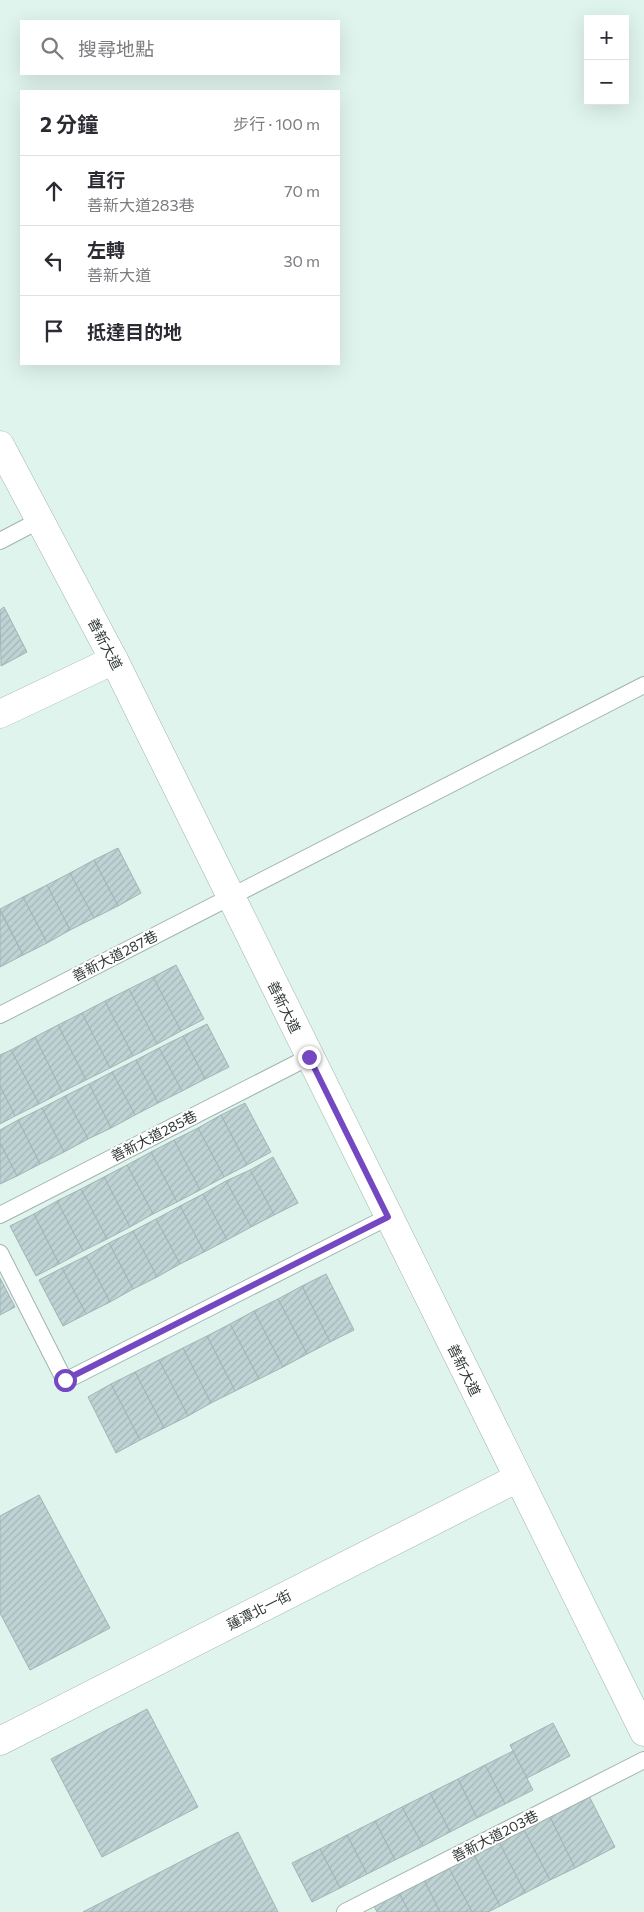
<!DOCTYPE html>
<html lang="zh-TW">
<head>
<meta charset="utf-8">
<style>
  body { margin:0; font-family:Commissioner,"Noto Sans TC",sans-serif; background:#f7f7f7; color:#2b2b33 }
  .controls { position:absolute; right:15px; top:15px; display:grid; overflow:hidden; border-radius:0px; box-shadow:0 5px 20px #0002 }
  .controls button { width:45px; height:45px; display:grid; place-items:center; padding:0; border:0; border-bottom:1px solid #e1e1e2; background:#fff; color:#2b2b33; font:25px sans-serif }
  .stop { position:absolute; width:15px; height:15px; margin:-11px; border:4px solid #7448c1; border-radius:50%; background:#fff }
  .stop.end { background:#7448c1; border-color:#fff; box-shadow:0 1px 5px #0008 }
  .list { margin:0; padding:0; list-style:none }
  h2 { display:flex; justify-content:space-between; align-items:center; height:65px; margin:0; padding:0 20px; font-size:21px }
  h2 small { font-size:16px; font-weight:400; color:#7c7c81 }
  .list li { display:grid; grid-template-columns:32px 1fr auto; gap:15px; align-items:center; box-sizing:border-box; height:70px; padding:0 20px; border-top:1px solid #e1e1e2 }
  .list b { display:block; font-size:19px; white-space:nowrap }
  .list p { margin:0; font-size:16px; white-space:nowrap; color:#7c7c81 }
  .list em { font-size:16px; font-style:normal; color:#7c7c81 }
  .icon { flex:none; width:28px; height:28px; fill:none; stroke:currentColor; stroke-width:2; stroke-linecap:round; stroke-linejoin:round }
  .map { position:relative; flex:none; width:644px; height:1912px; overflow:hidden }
  .search { position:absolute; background:#fff; box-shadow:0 5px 20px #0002; left:20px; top:20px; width:320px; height:55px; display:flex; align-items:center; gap:12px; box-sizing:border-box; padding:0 18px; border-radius:0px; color:#7c7c81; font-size:19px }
  .panel { position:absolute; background:#fff; box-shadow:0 5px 20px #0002; left:20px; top:90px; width:320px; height:275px; border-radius:0px }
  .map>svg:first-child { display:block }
  .building { fill:url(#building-hatch); stroke:#a1b4b5 }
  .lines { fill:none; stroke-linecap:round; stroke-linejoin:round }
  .service-casing { stroke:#a2b4af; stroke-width:18 }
  .minor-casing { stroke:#a2b4af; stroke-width:29 }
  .service { stroke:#fff; stroke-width:16 }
  .minor { stroke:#fff; stroke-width:28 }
  .route { stroke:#7448c1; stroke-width:6 }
  .labels { text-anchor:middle; stroke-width:4; stroke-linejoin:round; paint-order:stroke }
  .street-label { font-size:14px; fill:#303836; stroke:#fff }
</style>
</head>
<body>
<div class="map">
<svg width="644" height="1912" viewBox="0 0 644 1912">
  <defs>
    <pattern id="building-hatch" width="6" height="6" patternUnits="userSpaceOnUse" patternTransform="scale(1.25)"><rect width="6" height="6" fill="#bfd3d4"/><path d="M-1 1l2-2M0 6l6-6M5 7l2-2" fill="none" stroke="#a4b6b7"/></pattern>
  </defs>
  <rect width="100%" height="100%" fill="#e0f4ee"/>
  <!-- building -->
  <g class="building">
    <path d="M4,607L27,652L1,666L0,610Z"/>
    <path d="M118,848L141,893L118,906L94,860Z"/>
    <path d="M94,860L118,906L94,918L70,873Z"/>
    <path d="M70,873L94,918L70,930L47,885Z"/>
    <path d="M47,885L70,930L47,943L23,897Z"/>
    <path d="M23,897L47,943L23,955L0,909Z"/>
    <path d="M0,911L23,955L0,967Z"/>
    <path d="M176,965L204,1019L181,1031L153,977Z"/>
    <path d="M153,977L181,1031L157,1044L129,989Z"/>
    <path d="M129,989L157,1044L133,1056L105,1001Z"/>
    <path d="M105,1001L133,1056L110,1068L82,1013Z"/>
    <path d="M82,1013L110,1068L86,1080L58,1025Z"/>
    <path d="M207,1024L229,1067L205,1079L183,1036Z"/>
    <path d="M58,1025L86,1080L62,1092L35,1037Z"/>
    <path d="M183,1036L205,1079L182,1091L159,1048Z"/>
    <path d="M35,1037L62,1092L39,1104L11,1050Z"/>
    <path d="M159,1048L182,1091L158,1103L136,1060Z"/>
    <path d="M11,1050L39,1104L15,1116L0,1086V1055Z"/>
    <path d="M136,1060L158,1103L135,1115L112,1072Z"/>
    <path d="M112,1072L135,1115L111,1128L89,1084Z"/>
    <path d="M89,1084L111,1128L88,1139L65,1096Z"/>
    <path d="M0,1086L15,1116L0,1124Z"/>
    <path d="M65,1096L88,1139L64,1152L42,1108Z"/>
    <path d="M245,1103L271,1152L247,1165L221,1115Z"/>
    <path d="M42,1108L64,1152L40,1164L18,1120Z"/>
    <path d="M221,1115L247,1165L224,1177L198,1128Z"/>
    <path d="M18,1120L40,1164L17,1176L0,1143V1130Z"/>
    <path d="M198,1128L224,1177L200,1190L174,1140Z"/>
    <path d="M174,1140L200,1190L177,1202L151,1152Z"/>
    <path d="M0,1143L17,1176L0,1184Z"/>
    <path d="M151,1152L177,1202L153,1214L127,1165Z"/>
    <path d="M273,1157L298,1203L274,1215L250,1170Z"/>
    <path d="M127,1165L153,1214L130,1227L104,1177Z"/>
    <path d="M250,1170L274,1215L251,1227L226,1181Z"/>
    <path d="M104,1177L130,1227L107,1239L81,1189Z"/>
    <path d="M226,1181L251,1227L227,1240L203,1194Z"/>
    <path d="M81,1189L107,1239L83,1251L57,1201Z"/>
    <path d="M203,1194L227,1240L204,1252L180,1206Z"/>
    <path d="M57,1201L83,1251L59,1264L34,1214Z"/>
    <path d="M180,1206L204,1252L180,1264L156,1219Z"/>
    <path d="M34,1214L59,1264L36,1276L10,1226Z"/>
    <path d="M156,1219L180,1264L157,1277L133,1231Z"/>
    <path d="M133,1231L157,1277L133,1289L109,1243Z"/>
    <path d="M109,1243L133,1289L110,1302L86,1256Z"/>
    <path d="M86,1256L110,1302L86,1314L62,1268Z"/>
    <path d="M62,1268L86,1314L63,1326L39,1280Z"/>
    <path d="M326,1274L354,1330L330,1342L302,1286Z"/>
    <path d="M0,1278L15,1307L0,1315Z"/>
    <path d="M302,1286L330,1342L307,1354L278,1299Z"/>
    <path d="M278,1299L307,1354L283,1367L254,1311Z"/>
    <path d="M254,1311L283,1367L259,1379L230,1324Z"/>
    <path d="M230,1324L259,1379L235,1391L207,1336Z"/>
    <path d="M207,1336L235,1391L211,1403L183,1348Z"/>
    <path d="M183,1348L211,1403L188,1416L159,1360Z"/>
    <path d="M159,1360L188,1416L164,1428L135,1372Z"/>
    <path d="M135,1372L164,1428L140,1440L111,1384Z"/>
    <path d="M111,1384L140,1440L116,1453L88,1397Z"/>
    <path d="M39,1495L110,1628L30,1670L0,1613V1516Z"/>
    <path d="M147,1709L198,1807L102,1857L51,1759Z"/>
    <path d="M553,1723L570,1756L527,1778L510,1745Z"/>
    <path d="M513,1751L533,1790L505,1804L485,1765Z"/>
    <path d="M485,1765L505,1804L477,1818L458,1779Z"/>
    <path d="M458,1779L477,1818L450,1832L430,1793Z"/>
    <path d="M430,1793L450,1832L423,1846L402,1807Z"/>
    <path d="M588,1794L615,1847L575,1868L549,1815Z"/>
    <path d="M402,1807L423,1846L395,1860L375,1821Z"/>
    <path d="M549,1815L575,1868L550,1880L523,1828Z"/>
    <path d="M375,1821L395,1860L367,1874L347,1835Z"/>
    <path d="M523,1828L550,1880L525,1893L498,1840Z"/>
    <path d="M238,1832L278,1912H83Z"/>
    <path d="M347,1835L367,1874L340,1888L320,1849Z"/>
    <path d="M498,1840L525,1893L500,1906L473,1853Z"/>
    <path d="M320,1849L340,1888L312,1902L292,1863Z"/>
    <path d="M473,1853L500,1906L488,1912H472L448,1866Z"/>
    <path d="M448,1866L472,1912H440L423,1878Z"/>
    <path d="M423,1878L440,1912H409L398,1891Z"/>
    <path d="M398,1891L409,1912H377L373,1904Z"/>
  </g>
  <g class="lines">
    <defs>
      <g id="service">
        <path d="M0,541L40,520"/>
        <path d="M0,1015L644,685"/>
        <path d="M0,1215L309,1057"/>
        <path d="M0,1253L65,1381L388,1217"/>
        <path d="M345,1912L644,1760"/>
      </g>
      <g id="minor">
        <path d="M0,445L114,660L644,1732"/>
        <path d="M0,714L114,660"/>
        <path d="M0,1741L518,1478"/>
      </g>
    </defs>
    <!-- service casing -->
    <use href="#service" class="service-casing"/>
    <!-- minor casing -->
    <use href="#minor" class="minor-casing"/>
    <!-- service -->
    <use href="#service" class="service"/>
    <!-- minor -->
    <use href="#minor" class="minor"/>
  </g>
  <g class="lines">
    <!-- route -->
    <path class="route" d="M65,1380L388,1217L309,1057"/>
  </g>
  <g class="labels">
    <!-- street labels -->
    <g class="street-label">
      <text transform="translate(105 644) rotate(62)" y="5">善新大道</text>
      <text transform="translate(115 956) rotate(-27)" y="5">善新大道287巷</text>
      <text transform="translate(284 1007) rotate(64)" y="5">善新大道</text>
      <text transform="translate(154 1136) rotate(-27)" y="5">善新大道285巷</text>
      <text transform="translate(464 1370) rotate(64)" y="5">善新大道</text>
      <text transform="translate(259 1610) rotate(-27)" y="5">蓮潭北一街</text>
      <text transform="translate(495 1836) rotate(-27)" y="5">善新大道203巷</text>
    </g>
  </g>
</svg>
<div class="controls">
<button>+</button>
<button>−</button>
</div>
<div class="stop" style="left:65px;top:1380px"></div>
<div class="stop end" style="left:309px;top:1057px"></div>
<div class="search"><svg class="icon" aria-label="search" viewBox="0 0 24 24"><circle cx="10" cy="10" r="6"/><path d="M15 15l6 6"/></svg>搜尋地點</div>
<section class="panel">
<h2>2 分鐘<small>步行 · 100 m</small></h2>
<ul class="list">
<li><svg class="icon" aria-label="ahead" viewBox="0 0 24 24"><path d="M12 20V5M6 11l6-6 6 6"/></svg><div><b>直行</b><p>善新大道283巷</p></div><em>70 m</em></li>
<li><svg class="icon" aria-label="left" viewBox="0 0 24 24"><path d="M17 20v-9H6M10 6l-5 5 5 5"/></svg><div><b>左轉</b><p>善新大道</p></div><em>30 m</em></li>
<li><svg class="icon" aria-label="arrive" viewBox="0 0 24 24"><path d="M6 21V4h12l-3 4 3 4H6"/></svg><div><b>抵達目的地</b></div></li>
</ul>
</section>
</div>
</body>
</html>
